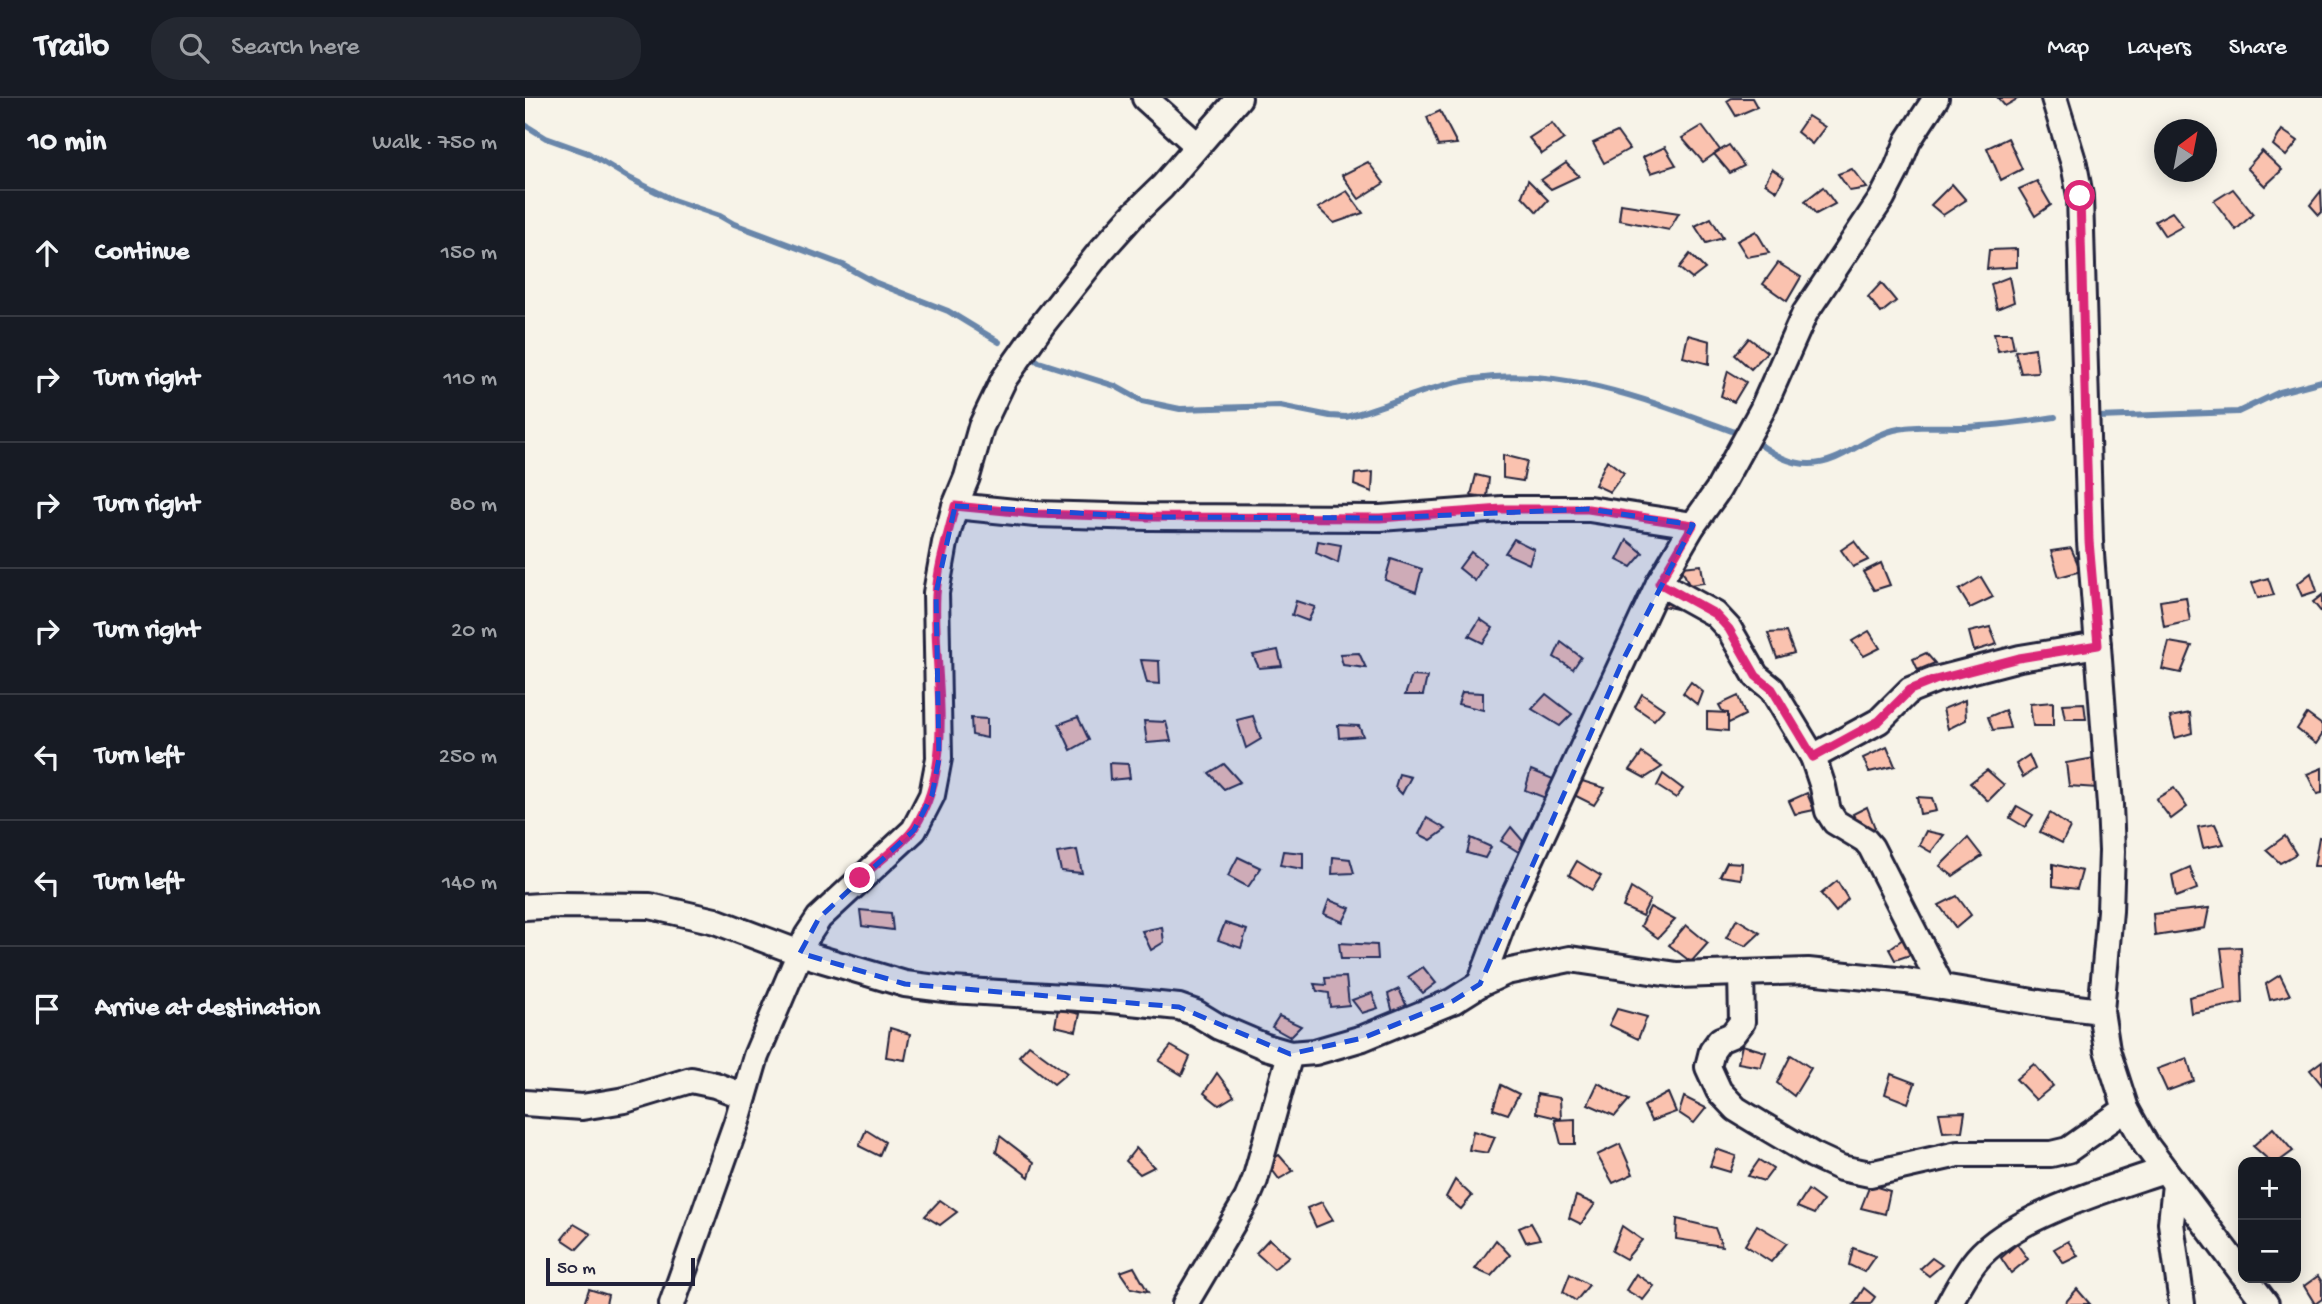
<!DOCTYPE html>
<html lang="en">
<head>
<meta charset="utf-8">
<style>
  body { margin:0; font-family:"Gochi Hand",sans-serif; background:#242831; color:#f1f3f6 }
  .controls { position:absolute; right:21px; bottom:21px; display:grid; overflow:hidden; border-radius:14px; box-shadow:0 4px 18px #0003 }
  .controls button { width:63px; height:63px; display:grid; place-items:center; padding:0; border:0; border-bottom:2px solid #363941; background:#171b24; color:#f1f3f6; font:35px sans-serif }
  .compass { position:absolute; left:1629px; top:21px; width:63px; height:63px; border-radius:50%; background:#171b24; box-shadow:0 4px 18px #0003; rotate:32deg }
  .scale { position:absolute; left:21px; bottom:18px; width:149px; box-sizing:border-box; padding-left:7px; border:4px solid #22223b; border-top:0; font-size:19px; line-height:24px; white-space:nowrap; color:#22223b; -webkit-text-stroke:5px #f7f3e8; paint-order:stroke }
  .stop { position:absolute; width:21px; height:21px; margin:-16px; border:5px solid #db2777; border-radius:50%; background:#fff }
  .stop.end { background:#db2777; border-color:#fff; box-shadow:0 2px 7px #0008 }
  .list { margin:0; padding:0; list-style:none }
  h2 { display:flex; justify-content:space-between; align-items:center; height:91px; margin:0; padding:0 28px; font-size:30px }
  h2 small { font-size:23px; font-weight:400; color:#9ea1a6 }
  .list li { display:grid; grid-template-columns:46px 1fr auto; gap:21px; align-items:center; box-sizing:border-box; height:126px; padding:0 28px; border-top:2px solid #363941 }
  .list b { display:block; font-size:26px; white-space:nowrap }
  .list em { font-size:23px; font-style:normal; color:#9ea1a6 }
  .icon { flex:none; width:38px; height:38px; fill:none; stroke:currentColor; stroke-width:2; stroke-linecap:round; stroke-linejoin:round }
  .map { position:relative; flex:none; width:1797px; height:1206px; overflow:hidden }
  header { display:flex; align-items:center; gap:42px; box-sizing:border-box; height:98px; padding:0 35px; background:#171b24; border-bottom:2px solid #363941 }
  header strong { font-size:33px }
  nav { display:flex; gap:38px; margin-inline-start:auto; font-size:24px }
  .search { width:490px; height:63px; background:#242831; display:flex; align-items:center; gap:18px; box-sizing:border-box; padding:0 24px; border-radius:28px; color:#9ea1a6; font-size:26px }
  main { display:flex }
  aside { flex:1; background:#171b24 }
  .map>svg:first-child { display:block }
  .lines { fill:none; stroke-linecap:round; stroke-linejoin:round }
  .stream { stroke:#6986aa; stroke-width:6 }
  .building { fill:#fac2af; stroke:#22223b; stroke-width:2 }
  .street-casing { stroke:#22223b; stroke-width:30 }
  .street { stroke:#f7f3e8; stroke-width:24 }
  .route { stroke:#db2777; stroke-width:9 }
  .marked { fill:#1d4ed8; fill-opacity:0.2; stroke:#1d4ed8; stroke-width:5; stroke-dasharray:14 9; stroke-linejoin:round }
</style>
</head>
<body>
<header>
<strong>Trailo</strong>
<div class="search"><svg class="icon" aria-label="search" viewBox="0 0 24 24"><circle cx="10" cy="10" r="6"/><path d="M15 15l6 6"/></svg>Search here</div>
<nav><a>Map</a><a>Layers</a><a>Share</a></nav>
</header>
<main>
<aside>
<h2>10 min<small>Walk · 750 m</small></h2>
<ul class="list">
<li><svg class="icon" aria-label="ahead" viewBox="0 0 24 24"><path d="M12 20V5M6 11l6-6 6 6"/></svg><div><b>Continue</b></div><em>150 m</em></li>
<li><svg class="icon" aria-label="right" viewBox="0 0 24 24"><path d="M7 20v-9h11M14 6l5 5-5 5"/></svg><div><b>Turn right</b></div><em>110 m</em></li>
<li><svg class="icon" aria-label="right" viewBox="0 0 24 24"><path d="M7 20v-9h11M14 6l5 5-5 5"/></svg><div><b>Turn right</b></div><em>80 m</em></li>
<li><svg class="icon" aria-label="right" viewBox="0 0 24 24"><path d="M7 20v-9h11M14 6l5 5-5 5"/></svg><div><b>Turn right</b></div><em>20 m</em></li>
<li><svg class="icon" aria-label="left" viewBox="0 0 24 24"><path d="M17 20v-9H6M10 6l-5 5 5 5"/></svg><div><b>Turn left</b></div><em>250 m</em></li>
<li><svg class="icon" aria-label="left" viewBox="0 0 24 24"><path d="M17 20v-9H6M10 6l-5 5 5 5"/></svg><div><b>Turn left</b></div><em>140 m</em></li>
<li><svg class="icon" aria-label="arrive" viewBox="0 0 24 24"><path d="M6 21V4h12l-3 4 3 4H6"/></svg><div><b>Arrive at destination</b></div></li>
</ul>
</aside>
<div class="map">
<svg width="1797" height="1206" viewBox="0 0 1797 1206">
  <rect width="100%" height="100%" fill="#f7f3e8"/>
  <filter id="ink" filterUnits="userSpaceOnUse"><feTurbulence type="fractalNoise" baseFrequency=".0143" numOctaves="2"/><feDisplacementMap in="SourceGraphic" scale="14" xChannelSelector="R" yChannelSelector="G"/><feConvolveMatrix kernelMatrix="1 2 1 2 8 2 1 2 1" color-interpolation-filters="sRGB"/></filter>
  <g filter="url(#ink)">
    <g class="lines">
      <!-- stream -->
      <g class="stream">
        <path d="M0,27L21,40L63,55L106,81L148,102L195,118L209,126L318,167L349,184L423,213L474,244"/>
        <path d="M504,257L514,264L590,288L617,303L655,311L755,308L805,318L821,319C864,307 907,287 950,281C1038,268 1128,304 1210,334"/>
        <path d="M1573,319L1713,314L1755,294L1797,283"/>
        <path d="M1231,344C1249,356 1263,366 1285,366C1316,366 1339,339 1369,332C1392,327 1415,329 1439,329C1470,328 1499,324 1530,319"/>
      </g>
    </g>
    <!-- building -->
    <g class="building">
      <path d="M1207,0H1227L1232,9L1211,18L1202,3Z"/>
      <path d="M1473,0H1494L1480,8Z"/>
      <path d="M915,13L932,46L913,48L902,19Z"/>
      <path d="M1283,18L1300,29L1287,46L1272,34Z"/>
      <path d="M1027,25L1039,41L1017,56L1004,40Z"/>
      <path d="M1177,28L1195,52L1178,64L1157,40Z"/>
      <path d="M1757,32L1773,43L1761,58L1748,47Z"/>
      <path d="M1092,34L1104,51L1079,65L1068,45Z"/>
      <path d="M1483,40L1497,71L1476,82L1462,50Z"/>
      <path d="M1204,47L1219,68L1205,75L1189,56Z"/>
      <path d="M1140,49L1151,67L1126,75L1118,59Z"/>
      <path d="M1737,53L1757,72L1740,88L1722,70Z"/>
      <path d="M843,64L859,85L834,101L817,77Z"/>
      <path d="M1041,65L1054,78L1026,91L1016,82Z"/>
      <path d="M1247,71L1259,79L1252,93L1240,85Z"/>
      <path d="M1327,71L1342,90L1325,93L1313,76Z"/>
      <path d="M1003,82L1023,102L1012,114L997,98Z"/>
      <path d="M1512,83L1526,107L1510,118L1494,91Z"/>
      <path d="M1427,86L1441,102L1418,117L1406,107Z"/>
      <path d="M1298,89L1310,106L1291,116L1280,103Z"/>
      <path d="M1708,91L1728,116L1711,132L1689,103Z"/>
      <path d="M822,93L838,115L809,125L793,110Z"/>
      <path d="M1796,93L1797,114L1794,117L1785,107Z"/>
      <path d="M1096,106L1154,115L1144,132L1094,122Z"/>
      <path d="M1647,114L1658,128L1640,138L1630,123Z"/>
      <path d="M1186,120L1198,140L1181,145L1170,128Z"/>
      <path d="M1231,133L1244,155L1222,159L1212,143Z"/>
      <path d="M1492,151V169L1462,171L1464,152Z"/>
      <path d="M1165,156L1180,171L1167,181L1154,170Z"/>
      <path d="M1253,165L1276,179L1262,203L1238,186Z"/>
      <path d="M1484,179L1489,204L1472,211L1466,186Z"/>
      <path d="M1356,185L1371,203L1356,215L1343,199Z"/>
      <path d="M1469,235H1486L1489,250L1473,253Z"/>
      <path d="M1163,237L1185,243L1184,266L1158,259Z"/>
      <path d="M1224,240L1242,254L1226,271L1210,257Z"/>
      <path d="M1510,250L1513,274L1496,275L1490,253Z"/>
      <path d="M1203,273L1221,284L1209,304L1196,298Z"/>
      <path d="M978,357L1002,363L998,383L978,380Z"/>
      <path d="M1082,362L1099,375L1085,394L1070,387Z"/>
      <path d="M848,374L847,394L829,387L830,376Z"/>
      <path d="M951,377L964,380L962,399L946,397Z"/>
      <path d="M989,441L1009,451L1004,466L980,455Z"/>
      <path d="M1102,442L1118,455L1106,469L1092,462Z"/>
      <path d="M793,443L816,447L813,465L791,455Z"/>
      <path d="M1329,443L1343,462L1328,469L1316,452Z"/>
      <path d="M1546,450L1556,473L1534,479L1526,453Z"/>
      <path d="M946,454L960,465L950,483L934,470Z"/>
      <path d="M866,461L897,471L891,494L860,482Z"/>
      <path d="M1356,465L1365,487L1349,492L1338,474Z"/>
      <path d="M1176,467L1179,485L1164,487L1156,469Z"/>
      <path d="M1786,475L1792,493L1777,498L1772,486Z"/>
      <path d="M1456,479L1468,499L1445,510L1434,492Z"/>
      <path d="M1743,480L1749,497L1733,500L1727,485Z"/>
      <path d="M1139,494L1153,495L1152,511L1138,508Z"/>
      <path d="M1797,497V515L1788,504Z"/>
      <path d="M1661,499L1665,523L1639,529L1635,503Z"/>
      <path d="M771,503L790,509L783,523L767,517Z"/>
      <path d="M955,521L968,530L958,545L944,538Z"/>
      <path d="M1465,529L1472,546L1449,553L1444,534Z"/>
      <path d="M1344,533L1355,550L1339,558L1327,543Z"/>
      <path d="M1261,534L1269,555L1252,560L1243,535Z"/>
      <path d="M1036,544L1056,559L1048,571L1029,559Z"/>
      <path d="M1644,544L1667,548L1656,575L1637,571Z"/>
      <path d="M753,552L757,568L734,570L728,557Z"/>
      <path d="M834,555L841,570L818,567L815,556Z"/>
      <path d="M1401,555L1410,565L1393,572L1388,561Z"/>
      <path d="M616,562L634,563L635,586L622,585Z"/>
      <path d="M887,578L902,579L898,597H880Z"/>
      <path d="M1166,584L1178,594L1173,607L1158,595Z"/>
      <path d="M937,594L958,595V612L933,606Z"/>
      <path d="M1021,596L1047,616L1035,628L1007,611Z"/>
      <path d="M1117,596L1139,611L1129,622L1110,609Z"/>
      <path d="M1213,598L1220,617L1204,625L1194,607Z"/>
      <path d="M1440,602L1441,622L1423,631L1418,611Z"/>
      <path d="M1528,604V628H1508L1505,606Z"/>
      <path d="M1559,605L1561,621H1540L1537,606Z"/>
      <path d="M1480,612L1485,630L1468,632L1463,619Z"/>
      <path d="M1182,614L1203,615V633L1182,631Z"/>
      <path d="M1665,615L1667,635L1650,640L1645,619Z"/>
      <path d="M1782,616L1797,627V637L1791,646L1772,631Z"/>
      <path d="M728,618L736,641L721,650L712,622Z"/>
      <path d="M553,619L564,642L546,652L534,626Z"/>
      <path d="M446,620L462,621V640L447,637Z"/>
      <path d="M619,623L641,624L646,643L622,645Z"/>
      <path d="M813,627L834,628L838,638L814,640Z"/>
      <path d="M1362,649L1370,668L1344,674L1338,660Z"/>
      <path d="M1117,655L1137,669L1120,680L1105,672Z"/>
      <path d="M1504,657L1510,671L1498,679L1491,666Z"/>
      <path d="M1570,660L1572,690L1544,688L1541,665Z"/>
      <path d="M584,665L603,666L605,680L585,682Z"/>
      <path d="M699,666L715,684L699,691L684,675Z"/>
      <path d="M1797,670V695L1792,696L1782,676Z"/>
      <path d="M1006,672L1028,681L1023,701L1000,692Z"/>
      <path d="M1462,672L1479,687L1463,703L1445,685Z"/>
      <path d="M874,676L886,679L877,696L870,689Z"/>
      <path d="M1138,676L1158,691L1151,700L1132,688Z"/>
      <path d="M1054,682L1080,690L1069,707L1049,697Z"/>
      <path d="M1649,690L1662,709L1646,721L1631,701Z"/>
      <path d="M1282,695L1289,712L1270,716L1264,703Z"/>
      <path d="M1392,699L1407,700L1411,713L1395,716Z"/>
      <path d="M1492,708L1508,717L1500,729L1485,720Z"/>
      <path d="M1342,709L1350,730L1336,735L1328,716Z"/>
      <path d="M1525,715L1545,729L1537,745L1515,734Z"/>
      <path d="M902,720L921,731L906,742L894,736Z"/>
      <path d="M1690,726L1699,746L1678,750L1673,729Z"/>
      <path d="M986,729L998,743L995,755L976,743Z"/>
      <path d="M1401,733L1419,737L1406,754L1394,747Z"/>
      <path d="M1760,738L1771,756L1755,765L1741,752Z"/>
      <path d="M1794,739L1797,740V768H1789Z"/>
      <path d="M946,740L966,749L960,760L942,755Z"/>
      <path d="M1443,740L1457,758L1428,778L1415,768Z"/>
      <path d="M552,752L557,775L536,773L532,755Z"/>
      <path d="M758,753L778,755V771L755,767Z"/>
      <path d="M713,759L736,770L723,789L703,778Z"/>
      <path d="M808,759L825,761L829,775L807,776Z"/>
      <path d="M1052,763L1076,778L1067,792L1044,777Z"/>
      <path d="M1202,764L1217,765L1216,781L1195,778Z"/>
      <path d="M1528,766L1557,773L1552,791L1528,788Z"/>
      <path d="M1665,769L1672,791L1651,799L1647,777Z"/>
      <path d="M1312,783L1323,801L1311,814L1296,796Z"/>
      <path d="M1106,790L1125,802L1117,818L1098,809Z"/>
      <path d="M1432,798L1446,817L1431,830L1414,807Z"/>
      <path d="M804,802L825,810L818,824L799,816Z"/>
      <path d="M1125,809L1150,822L1133,840L1116,828Z"/>
      <path d="M1684,810L1680,830L1630,838L1628,816Z"/>
      <path d="M335,812L366,815L368,832L337,828Z"/>
      <path d="M1212,821L1235,835L1221,848L1201,840Z"/>
      <path d="M700,825L722,832L716,850L693,842Z"/>
      <path d="M1161,827L1183,845L1166,864L1144,847Z"/>
      <path d="M637,829L639,844L626,852L617,833Z"/>
      <path d="M1382,838L1391,855L1370,862L1364,851Z"/>
      <path d="M814,845L852,847L853,861H816Z"/>
      <path d="M1716,849L1718,905L1666,915L1664,899L1701,890L1696,850Z"/>
      <path d="M898,869L911,885L898,895L883,879Z"/>
      <path d="M1755,877L1765,897L1745,902L1741,886Z"/>
      <path d="M821,879L824,907L805,909L804,895L792,893L789,886L801,887L800,880Z"/>
      <path d="M874,891L883,911L868,915L863,896Z"/>
      <path d="M847,895L853,910L837,915L827,902Z"/>
      <path d="M533,911L555,916L551,933L530,928Z"/>
      <path d="M1092,911L1122,919L1113,941L1084,927Z"/>
      <path d="M754,918L776,928L765,939L747,929Z"/>
      <path d="M365,930L385,936L380,962L361,959Z"/>
      <path d="M504,947L542,975L529,986L494,958Z"/>
      <path d="M1217,947L1241,954L1236,969L1213,965Z"/>
      <path d="M646,948L665,959L657,977L634,963Z"/>
      <path d="M1266,957L1286,970L1269,998L1252,985Z"/>
      <path d="M1662,960L1669,983L1642,993L1632,971Z"/>
      <path d="M1797,963V987L1785,972Z"/>
      <path d="M1509,966L1528,988L1511,1002L1491,981Z"/>
      <path d="M692,975L709,998L694,1007L679,995Z"/>
      <path d="M1366,976L1390,985L1383,1005L1360,996Z"/>
      <path d="M1073,985L1104,1002L1090,1018L1063,1006Z"/>
      <path d="M976,987L994,996L983,1016L968,1011Z"/>
      <path d="M1143,995L1151,1014L1126,1023L1119,1008Z"/>
      <path d="M1012,996L1035,1000L1036,1021L1011,1015Z"/>
      <path d="M1159,999L1181,1010L1169,1025L1154,1015Z"/>
      <path d="M1440,1014L1437,1033L1418,1034L1414,1015Z"/>
      <path d="M1050,1021V1046H1036L1030,1022Z"/>
      <path d="M1748,1030L1768,1053L1753,1064H1746L1728,1048Z"/>
      <path d="M341,1032L360,1044L354,1058L334,1048Z"/>
      <path d="M948,1033L970,1039L963,1055L944,1052Z"/>
      <path d="M475,1038L509,1064L504,1079L471,1054Z"/>
      <path d="M1095,1046L1108,1076L1088,1085L1072,1057Z"/>
      <path d="M611,1050L629,1069L615,1076L601,1063Z"/>
      <path d="M1191,1051L1211,1058L1205,1074L1185,1068Z"/>
      <path d="M754,1057L768,1073L754,1081L742,1065Z"/>
      <path d="M1234,1062L1248,1071L1239,1083L1223,1078Z"/>
      <path d="M930,1082L947,1098L936,1111L921,1099Z"/>
      <path d="M1345,1087L1365,1093L1360,1116L1336,1110Z"/>
      <path d="M1283,1092L1298,1103L1289,1116L1272,1109Z"/>
      <path d="M1051,1098L1070,1106L1056,1126L1044,1120Z"/>
      <path d="M415,1102L432,1114L415,1127L400,1118Z"/>
      <path d="M797,1104L808,1122L791,1129L782,1110Z"/>
      <path d="M1152,1121L1190,1130L1197,1148L1151,1141Z"/>
      <path d="M1006,1125L1015,1141L1001,1144L994,1130Z"/>
      <path d="M49,1126L66,1136L52,1151L37,1141Z"/>
      <path d="M1232,1127L1262,1145L1246,1164L1220,1147Z"/>
      <path d="M1097,1128L1117,1142L1101,1161L1087,1153Z"/>
      <path d="M744,1141L764,1158L749,1171L731,1155Z"/>
      <path d="M971,1142L985,1157L966,1178L950,1171Z"/>
      <path d="M1543,1143L1553,1158L1539,1165L1529,1151Z"/>
      <path d="M1492,1146L1503,1161L1486,1175L1476,1160Z"/>
      <path d="M1328,1150L1350,1158L1339,1174L1324,1167Z"/>
      <path d="M1407,1160L1417,1167L1404,1178L1395,1171Z"/>
      <path d="M609,1169L623,1194L606,1190L595,1174Z"/>
      <path d="M1045,1176L1064,1187L1051,1203L1038,1194Z"/>
      <path d="M1111,1176L1129,1188L1118,1202L1101,1192Z"/>
      <path d="M1793,1178L1797,1184V1201L1790,1206L1779,1188Z"/>
      <path d="M1339,1190L1350,1199L1345,1206H1329Z"/>
      <path d="M64,1191L83,1197L81,1206H59Z"/>
      <path d="M1552,1191L1565,1206H1539Z"/>
    </g>
    <g class="lines">
      <defs>
        <g id="street">
          <path d="M620,0L672,47"/>
          <path d="M1529,0L1549,66L1555,98L1565,443L1585,707L1587,753L1585,813L1576,913L1582,952L1601,1011L1621,1047L1718,1176"/>
          <path d="M430,408L510,416L622,419L855,420L977,411H1064L1168,427"/>
          <path d="M1134,485L1190,516L1204,531L1231,578L1247,591L1288,659L1298,689L1303,713L1310,724L1340,742L1346,749L1417,889"/>
          <path d="M1288,659L1354,623L1385,592L1410,582L1495,560L1573,547"/>
          <path d="M0,809L32,807L125,808L190,823L275,855L380,886L427,892L586,902L654,909L671,915L694,929L741,949L765,956L790,954L838,940L928,903L955,886L981,874L1045,861L1152,877L1283,873L1381,883L1527,907L1576,913"/>
          <path d="M1216,875L1217,924L1207,937L1195,942L1187,953L1183,969L1194,993L1211,1011L1234,1025L1288,1057L1316,1070L1345,1076L1433,1056H1526L1543,1052L1601,1011"/>
          <path d="M955,886L985,806L1134,485L1168,427L1193,392L1237,312L1280,215L1357,100L1371,73L1383,43L1411,0"/>
          <path d="M0,1005L57,1009L100,1002L166,982L190,987L219,998"/>
          <path d="M1650,1086L1646,1125L1657,1206"/>
          <path d="M1721,1180L1741,1206"/>
          <path d="M147,1206L212,1023L231,958L282,838L294,820L389,732L407,697L414,660L411,495L420,445L430,408L442,379L456,329L479,281L517,227L574,155L609,116L637,89L714,0"/>
          <path d="M660,1206L722,1101L730,1082L765,956"/>
          <path d="M1424,1206C1432,1191 1441,1174 1452,1161C1488,1118 1587,1090 1639,1072"/>
        </g>
      </defs>
      <!-- street casing -->
      <use href="#street" class="street-casing"/>
      <!-- street -->
      <use href="#street" class="street"/>
    </g>
  </g>
  <g class="lines" filter="url(#ink)">
    <!-- route -->
    <path class="route" d="M335,780C349,767 381,744 390,729C433,659 407,574 411,497C413,467 423,437 430,408L510,416L622,419L855,420L977,411H1063L1168,427L1134,485L1190,516L1204,531L1231,578L1247,591L1288,659L1354,623L1385,592L1410,582L1494,560L1573,547L1564,443L1555,98"/>
  </g>
  <!-- marked area -->
  <path class="marked" d="M430,408L622,419L855,420L1064,411L1168,427L1099,560L955,886L928,903L838,940L765,956L654,909L380,886L275,855L294,820L389,732L407,697L414,660L411,495Z"/>
</svg>
<div class="controls">
<button>+</button>
<button>−</button>
</div>
<svg class="compass" viewBox="-18 -18 36 36"><path d="M0-13l5 13h-10z" fill="#e53935"/><path d="M0 13l5-13h-10z" fill="#9ea1a6"/></svg>
<div class="scale">50 m</div>
<div class="stop" style="left:1555px;top:98px"></div>
<div class="stop end" style="left:335px;top:780px"></div>
</div>
</main>
</body>
</html>
